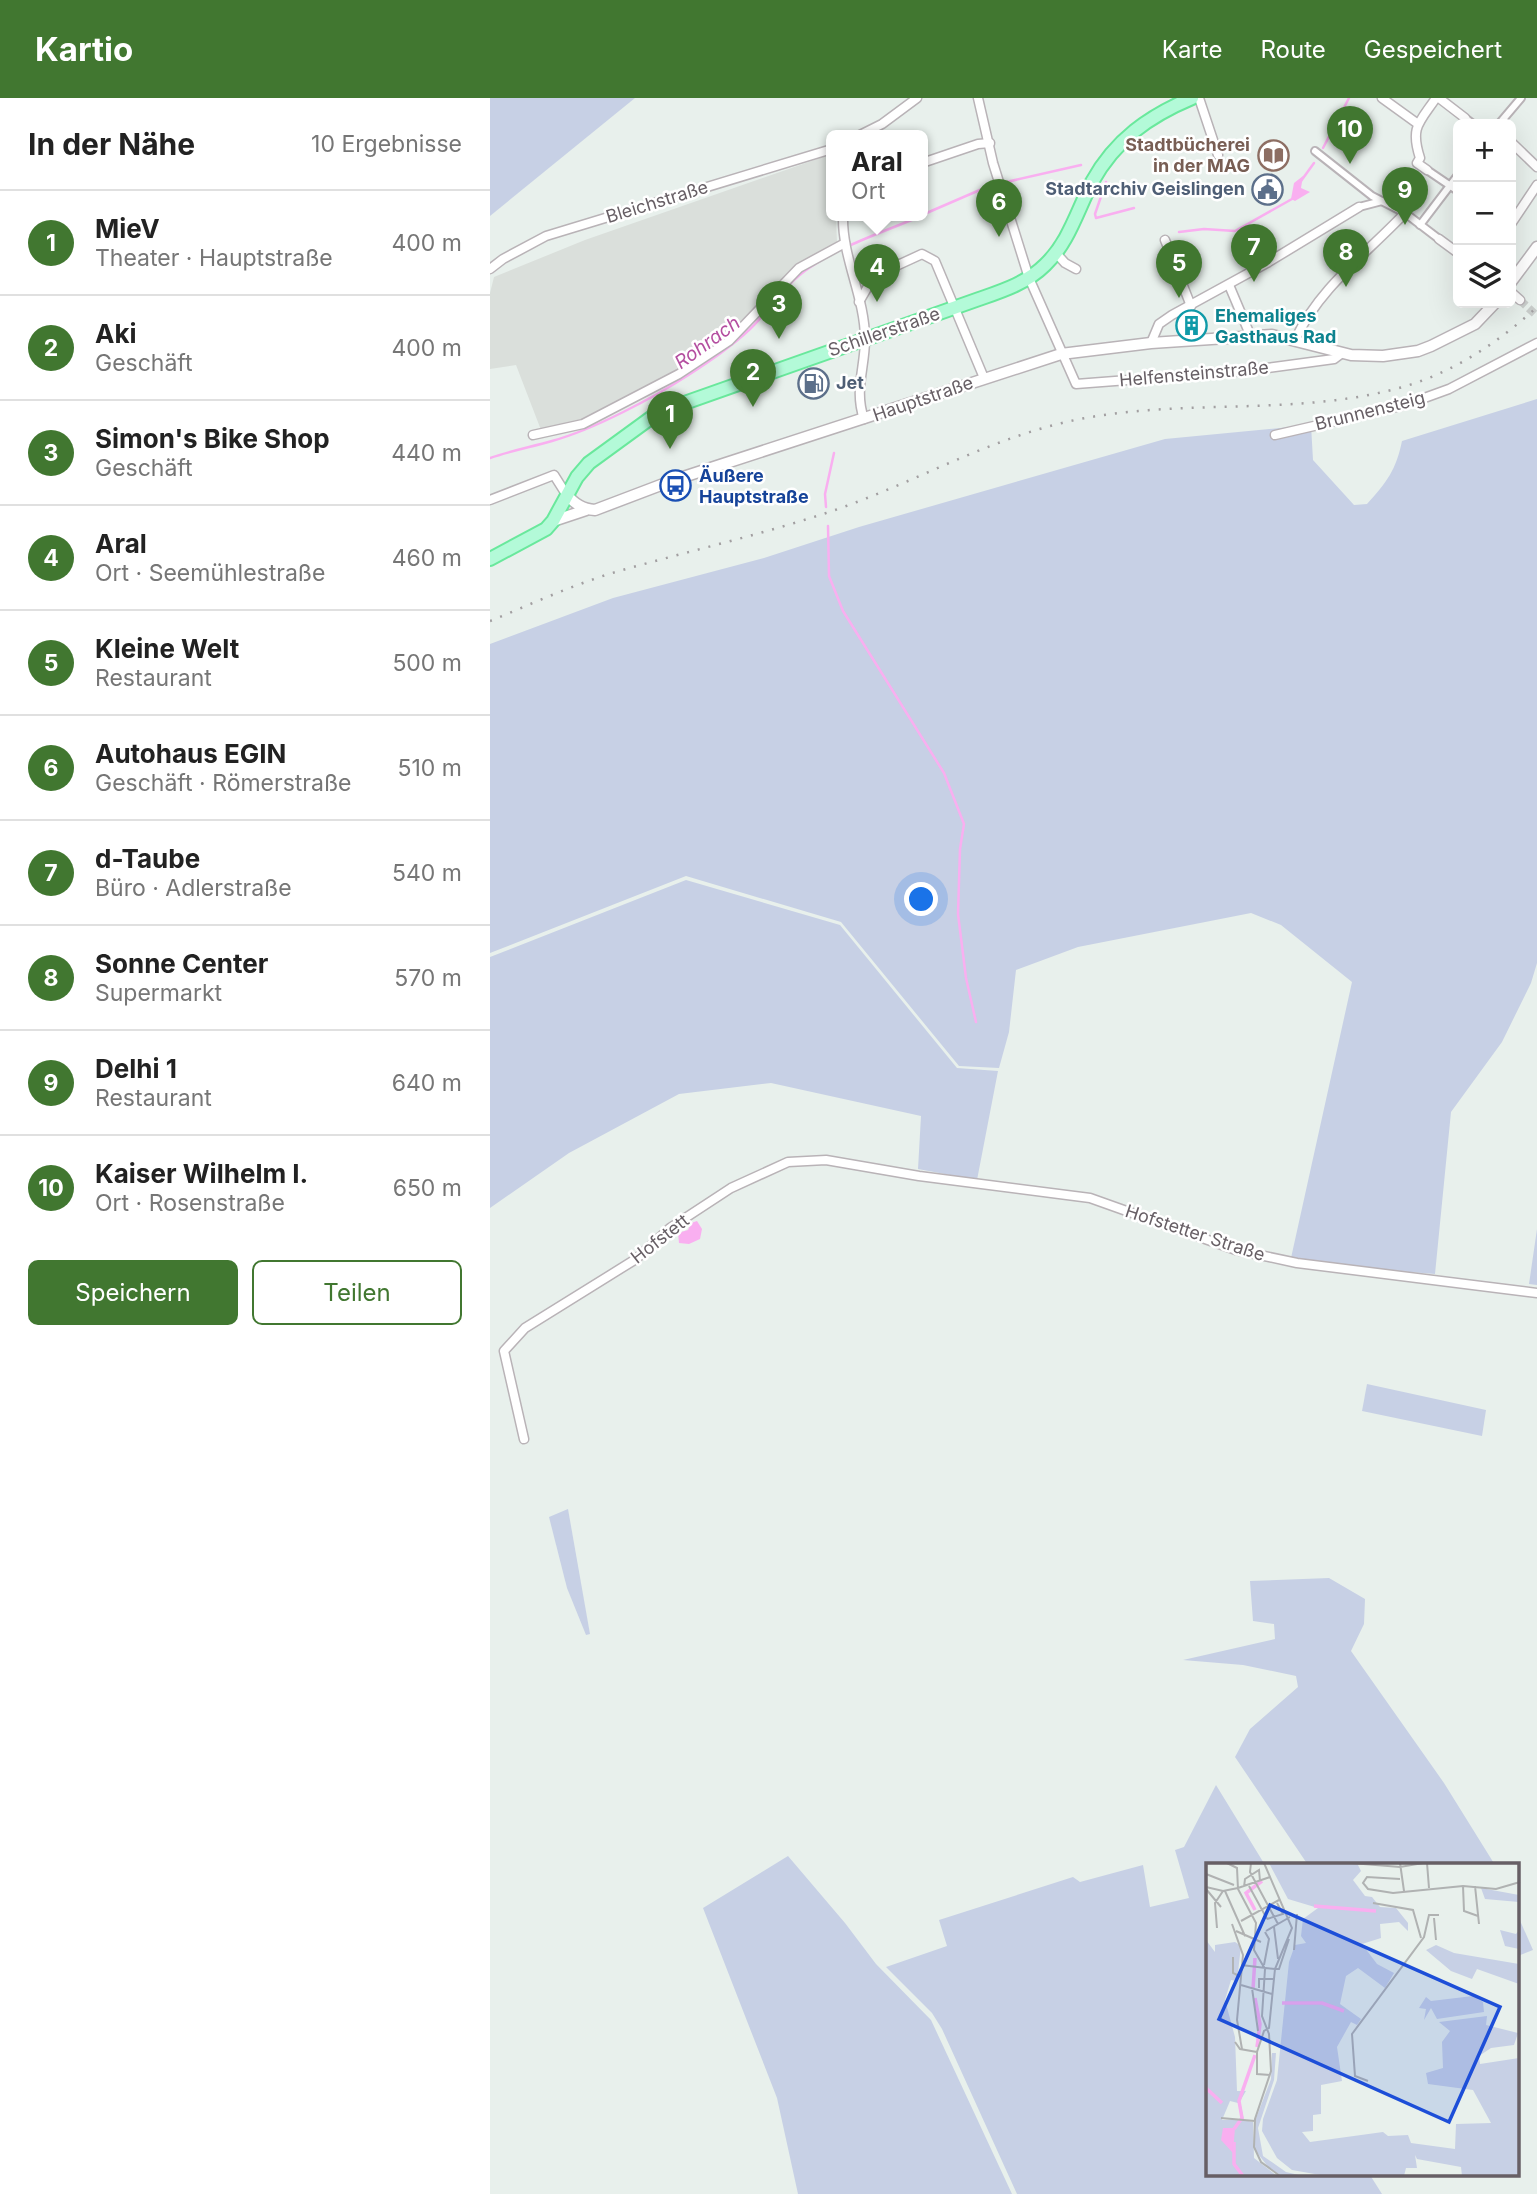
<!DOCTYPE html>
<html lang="de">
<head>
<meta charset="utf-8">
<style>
  body { margin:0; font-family:Inter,sans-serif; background:#f6f6f6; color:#222 }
  .controls { position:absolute; right:21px; top:21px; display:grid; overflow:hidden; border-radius:10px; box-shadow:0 7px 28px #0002 }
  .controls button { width:63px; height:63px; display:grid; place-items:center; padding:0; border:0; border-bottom:2px solid #e0e0e0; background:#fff; color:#222; font:35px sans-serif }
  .you { position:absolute; left:432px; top:802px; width:24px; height:24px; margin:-18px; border:5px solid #fff; border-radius:50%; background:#1a73e8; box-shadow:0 0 0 10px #1a73e833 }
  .badge { display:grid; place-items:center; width:46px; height:46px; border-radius:50%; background:#417730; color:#fff; font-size:23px; font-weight:700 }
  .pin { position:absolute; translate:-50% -58px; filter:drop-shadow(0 2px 4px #0008) }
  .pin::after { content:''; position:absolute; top:37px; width:24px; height:21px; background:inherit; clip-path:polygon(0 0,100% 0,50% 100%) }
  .popup { position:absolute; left:336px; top:32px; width:102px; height:91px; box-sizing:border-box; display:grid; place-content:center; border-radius:10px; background:#fff; filter:drop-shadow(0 2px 5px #0005); font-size:23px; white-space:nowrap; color:#767676 }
  .popup b { font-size:26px; color:#222 }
  .popup::after { content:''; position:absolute; left:50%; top:100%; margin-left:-14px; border:14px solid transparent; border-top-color:#fff }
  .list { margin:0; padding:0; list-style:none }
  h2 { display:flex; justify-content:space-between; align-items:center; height:91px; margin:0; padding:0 28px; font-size:30px }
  h2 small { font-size:23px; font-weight:400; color:#767676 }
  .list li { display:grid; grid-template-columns:46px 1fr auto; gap:21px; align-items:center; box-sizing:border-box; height:105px; padding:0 28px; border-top:2px solid #e0e0e0 }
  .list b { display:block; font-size:26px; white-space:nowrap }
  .list p { margin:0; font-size:23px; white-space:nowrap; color:#767676 }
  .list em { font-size:23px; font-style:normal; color:#767676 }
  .actions { display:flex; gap:14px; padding:21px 28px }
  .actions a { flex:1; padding:16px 0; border:2px solid #417730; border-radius:10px; text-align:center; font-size:24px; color:#417730 }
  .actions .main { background:#417730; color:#fff }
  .icon { flex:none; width:38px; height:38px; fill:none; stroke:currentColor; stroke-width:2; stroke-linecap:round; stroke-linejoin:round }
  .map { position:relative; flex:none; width:1047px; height:2096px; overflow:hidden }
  header { display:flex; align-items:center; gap:42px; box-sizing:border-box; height:98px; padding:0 35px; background:#417730; color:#fff }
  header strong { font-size:33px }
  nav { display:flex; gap:38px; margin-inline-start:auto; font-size:24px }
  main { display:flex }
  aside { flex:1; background:#fff }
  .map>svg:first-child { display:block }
  .industrial { fill:#dadfdb }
  .green { fill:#c7d0e5 }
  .water { fill:#f9aff0 }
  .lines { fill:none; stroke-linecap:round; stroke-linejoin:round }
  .stream { stroke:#f9aff0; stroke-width:2.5 }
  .minor-tunnel { stroke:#c8ccca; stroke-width:8; stroke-dasharray:8 4; stroke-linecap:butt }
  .pedestrian-casing { stroke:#b9b3b7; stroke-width:10 }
  .minor-casing { stroke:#b9b3b7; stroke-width:11 }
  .tertiary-casing { stroke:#b9b3b7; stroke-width:13 }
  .primary-casing { stroke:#69e89c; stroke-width:16 }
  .pedestrian { stroke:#fff; stroke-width:6 }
  .minor { stroke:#fff; stroke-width:8 }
  .tertiary { stroke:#fff; stroke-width:10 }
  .primary { stroke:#b3fad8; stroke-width:12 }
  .rail { stroke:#a29fa1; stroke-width:2.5; stroke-dasharray:2 9; stroke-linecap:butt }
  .labels { text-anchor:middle; stroke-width:5; stroke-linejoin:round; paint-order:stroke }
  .education-label { font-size:18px; font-weight:bold; fill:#785e54; stroke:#fff; text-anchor:end }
  .service-label { font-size:18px; font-weight:bold; fill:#4e5e75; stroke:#fff; text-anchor:end }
  .street-label { font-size:18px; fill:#675f65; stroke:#fff }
  .culture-label { font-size:18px; font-weight:bold; fill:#0d838f; stroke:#fff; text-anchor:start }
  .transit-label { font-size:18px; font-weight:bold; fill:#164399; stroke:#fff; text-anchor:start }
  .water-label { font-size:19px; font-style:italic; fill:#b44ea0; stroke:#fff }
  .inset-river { fill:none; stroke:#f9aff0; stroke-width:3.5 }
  .inset-road { fill:none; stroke:#b0b2b2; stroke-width:2 }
  .view { fill:#1d4ed8; fill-opacity:0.15; stroke:#1d4ed8; stroke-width:3.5 }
  .inset-edge { fill:none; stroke:#675f65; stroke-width:3.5 }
</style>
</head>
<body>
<header>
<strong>Kartio</strong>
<nav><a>Karte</a><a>Route</a><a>Gespeichert</a></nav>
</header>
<main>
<aside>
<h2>In der Nähe<small>10 Ergebnisse</small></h2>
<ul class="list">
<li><span class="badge">1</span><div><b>MieV</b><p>Theater · Hauptstraße</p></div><em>400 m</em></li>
<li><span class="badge">2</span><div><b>Aki</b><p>Geschäft</p></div><em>400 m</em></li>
<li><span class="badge">3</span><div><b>Simon's Bike Shop</b><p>Geschäft</p></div><em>440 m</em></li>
<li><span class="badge">4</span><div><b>Aral</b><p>Ort · Seemühlestraße</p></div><em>460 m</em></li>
<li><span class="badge">5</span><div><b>Kleine Welt</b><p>Restaurant</p></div><em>500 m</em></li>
<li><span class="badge">6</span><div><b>Autohaus EGIN</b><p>Geschäft · Römerstraße</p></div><em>510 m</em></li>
<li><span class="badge">7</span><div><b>d-Taube</b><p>Büro · Adlerstraße</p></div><em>540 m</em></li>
<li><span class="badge">8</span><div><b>Sonne Center</b><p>Supermarkt</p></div><em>570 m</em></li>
<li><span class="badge">9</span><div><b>Delhi 1</b><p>Restaurant</p></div><em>640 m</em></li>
<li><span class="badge">10</span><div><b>Kaiser Wilhelm I.</b><p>Ort · Rosenstraße</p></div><em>650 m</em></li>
</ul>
<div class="actions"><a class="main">Speichern</a><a>Teilen</a></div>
</aside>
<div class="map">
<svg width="1047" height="2096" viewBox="0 0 1047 2096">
  <rect width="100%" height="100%" fill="#e8f0ec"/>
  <!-- industrial -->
  <path class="industrial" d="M336,58L341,84L342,118H346L347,145L303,171L269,208L191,271L93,321L51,332L26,267L0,271V195L4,179L95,142Z"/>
  <!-- green -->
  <g class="green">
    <path d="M0,0H145L0,118Z"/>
    <path d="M1047,301V865L1041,885L1012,944L961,1014L945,1176L834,1167L801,1160L862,884L791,827L761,815L588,849L526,872L519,934L509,970L469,968L351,824L196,778L0,855V546L123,500L274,460L369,429L675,341L821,327L823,362L864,407L877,406C897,384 906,372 912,343Z"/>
    <path d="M196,782L350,827L467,970L508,973L487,1082L428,1071L431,1018L281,985L189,996L79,1055L0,1110V859Z"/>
    <path d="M1047,1131V1187L1039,1186Z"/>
    <path d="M877,1286L996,1312L992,1338L872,1313Z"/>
    <path d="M78,1411L100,1536L96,1537L77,1490L59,1419Z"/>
    <path d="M839,1480L875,1501L874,1526L861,1553L954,1685L1005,1767H818L745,1659L760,1631L808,1589L806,1578L753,1567L693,1562L785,1541L784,1526L763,1523L760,1483Z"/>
    <path d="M726,1687L775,1767H718V2077H880L892,2096H527L452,1931L442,1915L396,1869L457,1848L449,1822L583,1779L590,1784L653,1767L660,1809L699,1800L685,1752L694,1749Z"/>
    <path d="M298,1758L355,1825L386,1866L441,1922L522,2096H308L287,2000L213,1810Z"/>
    <path d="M1028,1818L1043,1852L1028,1858Z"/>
  </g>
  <!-- water -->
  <g class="water">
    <path d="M813,78L811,90L820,94L805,103L801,101L804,85Z"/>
    <path d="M207,1123L212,1131L210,1141L199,1146L189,1145L188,1135L198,1132L201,1125Z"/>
  </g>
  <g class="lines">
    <!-- stream -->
    <g class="stream">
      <path d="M833,50L859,0"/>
      <path d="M811,83L824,65"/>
      <path d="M616,84L605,116L606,120L644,110"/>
      <path d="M432,117L499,88L591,67"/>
      <path d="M689,134L714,131L745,133L802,101"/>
      <path d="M0,360C20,353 41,349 62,343C105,331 163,300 200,276C221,262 242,248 260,231C281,211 295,186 319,170C352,147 394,134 431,118"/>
      <path d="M336,409L335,396L344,355"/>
      <path d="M338,428L339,478L353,513L454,675L474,726L470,751L468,816L476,880L486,924"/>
    </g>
    <!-- minor-tunnel -->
    <path class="minor-tunnel" d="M1030,202L1047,218"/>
    <defs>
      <g id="pedestrian">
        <path d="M975,20L983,26"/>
        <path d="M1009,26L1031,0"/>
        <path d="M825,53L882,98L915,115L949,141"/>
        <path d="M937,72L968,93"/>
        <path d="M869,109L892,103"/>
        <path d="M930,127L968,77"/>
      </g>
      <g id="minor">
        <path d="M488,0L503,65L539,180L586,286L755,273L844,261L852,255"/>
        <path d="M709,0L728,57"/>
        <path d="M892,0L928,26"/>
        <path d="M949,0L975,20"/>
        <path d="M368,38L392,26L427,0"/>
        <path d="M1021,44L1047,69"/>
        <path d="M432,65L488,46L500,45"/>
        <path d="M937,72L927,65L930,60C920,29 929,25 946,0"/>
        <path d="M353,118C352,160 375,199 375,241C375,270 364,292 374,321"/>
        <path d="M1021,126L1047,87"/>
        <path d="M949,141L968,155"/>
        <path d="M675,142L701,208"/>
        <path d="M566,155L575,165L586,171"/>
        <path d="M0,171L13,161L56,138L342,51"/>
        <path d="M739,187L761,239"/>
        <path d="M1021,194L1030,202"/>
        <path d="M369,204L384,178L432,156L445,163L494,280"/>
        <path d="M805,242C829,190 876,156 915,115"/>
        <path d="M661,245L669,226L682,217L777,165L869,109"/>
        <path d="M43,337L93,326L189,276L239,243L309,170L355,145"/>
        <path d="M785,337L915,307L959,291L1047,245"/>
        <path d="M0,402L64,377L76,396"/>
        <path d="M34,1341L14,1253L35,1230L146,1161L180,1130L241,1090L298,1064L336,1062L429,1078L600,1100L746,1152L807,1165L1047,1195"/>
      </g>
      <g id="tertiary">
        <path d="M1021,184L1047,149"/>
        <path d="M76,396C85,406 92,411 105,412L184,382L571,256L661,245L782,237L861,257L893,258L928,253L941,248L985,226L1005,205"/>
        <path d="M63,423L96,412"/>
      </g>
      <path id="primary" d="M0,461L56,431L63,423L87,379L99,365L169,314L489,201C512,193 537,185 555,167C579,144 587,113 602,84C625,42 659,18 702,0"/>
    </defs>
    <!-- pedestrian casing -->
    <use href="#pedestrian" class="pedestrian-casing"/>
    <!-- minor casing -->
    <use href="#minor" class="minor-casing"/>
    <!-- tertiary casing -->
    <use href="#tertiary" class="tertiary-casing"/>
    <!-- primary casing -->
    <use href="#primary" class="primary-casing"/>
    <!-- pedestrian -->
    <use href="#pedestrian" class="pedestrian"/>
    <!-- minor -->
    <use href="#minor" class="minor"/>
    <!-- tertiary -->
    <use href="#tertiary" class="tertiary"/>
    <!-- primary -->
    <use href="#primary" class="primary"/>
    <!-- rail -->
    <path class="rail" d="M0,523C39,507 78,489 119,476C190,455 263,439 333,416C414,390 489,345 572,325C683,298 799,320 909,290C961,276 1008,245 1047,209"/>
  </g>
  <!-- icons -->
  <defs>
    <symbol id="library-ring" viewBox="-11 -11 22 22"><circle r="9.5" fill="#fff" stroke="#8d6e63" stroke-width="1.5"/><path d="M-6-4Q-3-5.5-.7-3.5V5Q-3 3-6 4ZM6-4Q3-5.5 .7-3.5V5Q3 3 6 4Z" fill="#8d6e63"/></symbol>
    <symbol id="civic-ring" viewBox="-11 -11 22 22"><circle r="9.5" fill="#fff" stroke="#5c6f8a" stroke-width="1.5"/><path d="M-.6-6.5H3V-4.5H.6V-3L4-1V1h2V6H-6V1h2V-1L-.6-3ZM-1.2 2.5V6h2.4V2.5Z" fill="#5c6f8a"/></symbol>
    <symbol id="building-ring" viewBox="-11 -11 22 22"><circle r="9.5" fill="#fff" stroke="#0f9aa8" stroke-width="1.5"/><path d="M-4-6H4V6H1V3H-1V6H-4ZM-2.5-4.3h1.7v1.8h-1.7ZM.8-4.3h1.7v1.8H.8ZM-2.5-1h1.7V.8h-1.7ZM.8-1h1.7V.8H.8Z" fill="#0f9aa8"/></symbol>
    <symbol id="fuel-ring" viewBox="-11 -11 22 22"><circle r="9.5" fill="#fff" stroke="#5c6f8a" stroke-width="1.5"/><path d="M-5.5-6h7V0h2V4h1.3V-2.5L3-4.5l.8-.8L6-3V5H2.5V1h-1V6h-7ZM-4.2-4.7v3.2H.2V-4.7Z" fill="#5c6f8a"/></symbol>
    <symbol id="bus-ring" viewBox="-11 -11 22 22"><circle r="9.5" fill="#fff" stroke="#1a4fb4" stroke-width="1.5"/><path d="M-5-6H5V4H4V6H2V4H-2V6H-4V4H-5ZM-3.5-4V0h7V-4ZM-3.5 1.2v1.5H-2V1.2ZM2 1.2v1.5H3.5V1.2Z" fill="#1a4fb4"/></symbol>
  </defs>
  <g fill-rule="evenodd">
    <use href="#library-ring" x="766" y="40" width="35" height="35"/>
    <use href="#civic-ring" x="760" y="74" width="35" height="35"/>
    <use href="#building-ring" x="684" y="210" width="35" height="35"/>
    <use href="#fuel-ring" x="306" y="268" width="35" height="35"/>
    <use href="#bus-ring" x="168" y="370" width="35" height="35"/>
  </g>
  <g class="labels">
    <!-- education labels -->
    <g class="education-label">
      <text x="760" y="53">Stadtbücherei<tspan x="760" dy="21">in der MAG</tspan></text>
    </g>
    <!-- service labels -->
    <g class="service-label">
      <text x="755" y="97">Stadtarchiv Geislingen</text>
      <text x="346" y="291" text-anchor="start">Jet</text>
    </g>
    <!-- street labels -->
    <g class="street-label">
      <text transform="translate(167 104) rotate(-17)" y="6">Bleichstraße</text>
      <text transform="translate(394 234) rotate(-19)" y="6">Schillerstraße</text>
      <text transform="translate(704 276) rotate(-5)" y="6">Helfensteinstraße</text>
      <text transform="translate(433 301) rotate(-19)" y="6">Hauptstraße</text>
      <text transform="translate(880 313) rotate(-14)" y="6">Brunnensteig</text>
      <text transform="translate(705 1135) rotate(18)" y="6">Hofstetter Straße</text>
      <text transform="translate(170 1141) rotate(-38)" y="6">Hofstett</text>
    </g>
    <!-- culture labels -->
    <g class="culture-label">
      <text x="725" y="224">Ehemaliges<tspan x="725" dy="21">Gasthaus Rad</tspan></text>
    </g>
    <!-- transit labels -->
    <g class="transit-label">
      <text x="209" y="384">Äußere<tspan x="209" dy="21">Hauptstraße</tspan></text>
    </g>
    <!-- water labels -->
    <g class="water-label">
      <text transform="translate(217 244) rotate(-36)" y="7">Rohrach</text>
    </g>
  </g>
  <!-- overview -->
  <g transform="translate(716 1765)">
    <rect width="313" height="313" fill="#e8f0ec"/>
    <path d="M63,0H151L155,8L147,17L159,33L166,34L174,44L190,45L202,60V68L193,59L174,61L175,75L156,81L171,101L188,110L179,125L152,105L140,113L134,141L155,156L151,162L145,159L131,184L136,218L115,222V251L107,252V268L96,269L104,279L177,269L182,273L202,272L205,280L249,286L250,261L285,260L267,227L222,221L220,210L237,205L236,179L244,168L233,159L281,153L280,162L312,170L308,182L285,185L273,193L274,201L313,195V313H256L255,304L211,296L209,292L211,305H200L198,313H120L86,307L71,295L56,268L57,256L71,217L83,99L89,82L100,80L95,73L97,56L112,45L82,36ZM275,25L313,32V39L279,36ZM294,67L310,71L313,67V86L299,83ZM0,77L9,89V82L29,79L35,83L31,118L25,117L19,137L29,174L31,228H40L34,238L38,257L47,259L48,295L71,313H0ZM24,238L32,240L36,256L16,257ZM230,82L248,90L313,101V121L271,106L266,116L245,108L220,87ZM267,133L277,139L278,149L231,156L225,145L218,157L220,146L213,145L220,134L225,138ZM66,190H70L68,217L52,265L57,293L80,309L97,313H76L63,305L49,287V258L65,216Z" fill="#c7d0e5" fill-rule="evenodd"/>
    <path d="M17,265H29L27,290L15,277Z" fill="#f9aff0"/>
    <path class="inset-river" d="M108,43L170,48M49,47L40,30L56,18M47,126L49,95M49,135L54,161L51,184M76,140H116L138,148M0,225L16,240M28,266L36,255L33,238L49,192M28,279V301L37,313"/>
    <path class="inset-road" d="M21,0L31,5L32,26L50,60L48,87L59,106L56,153L63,171L65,208L49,256L48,284L55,299L74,313M45,0L44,9L72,61M58,0L86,65L69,106L63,165L58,168L51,189V211L64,212M145,0L194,4L217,0M194,0L198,28M221,0L223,25M0,11L28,22M194,16L161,14L157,20L162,26L187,30L257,23L290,26L314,19M43,23L61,56M257,23L258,48L272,53M269,23L273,61M0,24L17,28L32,25M38,24L39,16L53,7L54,18M32,25L64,14M0,26L15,44M19,28L39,73M167,40L207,47L215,75M228,55L230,77M61,56L77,51L71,40M35,58L73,37M26,61L37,92L31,157L36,186M68,64L72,96M11,65L9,40L17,28M30,68L55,79M60,68L84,54M88,87L91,51M27,94V110L35,114M35,102L69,106M58,102L63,76L59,69M69,106H73L83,76M35,122L66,131M46,125L52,168M53,125V116H68M29,179L34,186L51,189M162,218L149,213L146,171L218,74L223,52H233M15,255L49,258"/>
    <path class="view" d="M64,42L294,144L243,259L13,156Z"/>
    <rect width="313" height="313" class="inset-edge"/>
  </g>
</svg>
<div class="controls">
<button>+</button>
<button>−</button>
<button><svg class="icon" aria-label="layers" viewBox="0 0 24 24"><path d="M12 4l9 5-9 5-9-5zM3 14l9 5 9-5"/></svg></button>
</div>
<div class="you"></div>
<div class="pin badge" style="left:180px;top:351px">1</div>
<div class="pin badge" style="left:263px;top:309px">2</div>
<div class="pin badge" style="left:289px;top:241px">3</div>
<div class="pin badge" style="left:387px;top:204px">4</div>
<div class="popup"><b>Aral</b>Ort</div>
<div class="pin badge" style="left:689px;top:200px">5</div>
<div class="pin badge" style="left:509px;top:139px">6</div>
<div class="pin badge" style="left:764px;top:184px">7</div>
<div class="pin badge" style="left:856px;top:189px">8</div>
<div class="pin badge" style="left:915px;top:127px">9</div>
<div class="pin badge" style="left:860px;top:66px">10</div>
</div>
</main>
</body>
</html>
